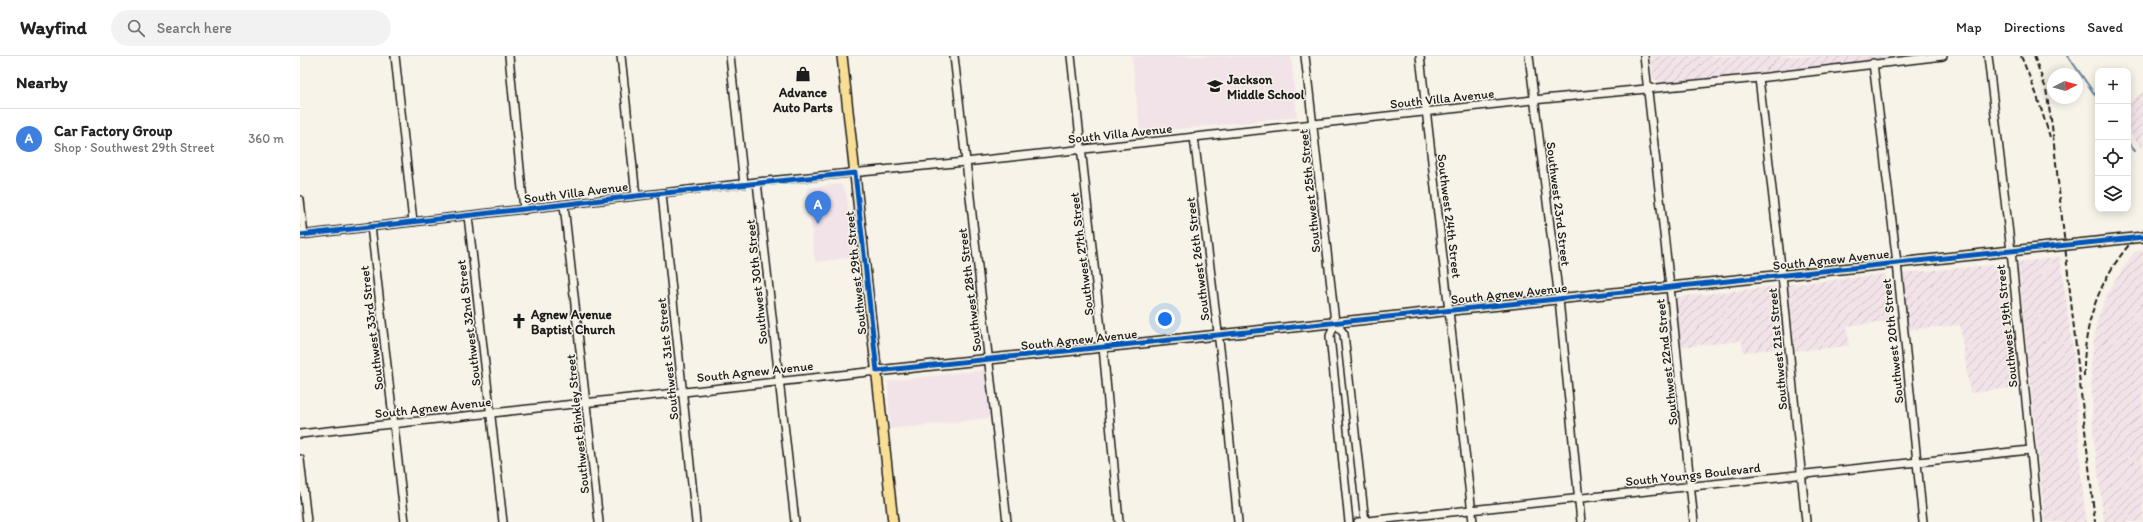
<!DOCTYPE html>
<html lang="en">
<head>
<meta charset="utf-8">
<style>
  body { margin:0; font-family:Itim,sans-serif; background:#f2f2f2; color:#222 }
  .controls { position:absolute; right:12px; top:12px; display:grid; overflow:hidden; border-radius:8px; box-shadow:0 2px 10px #0003 }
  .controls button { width:36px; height:36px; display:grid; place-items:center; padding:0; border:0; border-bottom:1px solid #e0e0e0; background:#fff; color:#222; font:20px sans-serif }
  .compass { position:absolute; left:1747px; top:12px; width:36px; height:36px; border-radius:50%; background:#fff; box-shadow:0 2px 10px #0003; rotate:84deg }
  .you { position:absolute; left:865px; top:263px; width:14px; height:14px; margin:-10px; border:3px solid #fff; border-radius:50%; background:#1a73e8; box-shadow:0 0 0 6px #1a73e833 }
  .badge { display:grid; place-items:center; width:26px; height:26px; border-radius:50%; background:#0b8043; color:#fff; font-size:13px; font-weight:700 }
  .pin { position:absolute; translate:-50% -33px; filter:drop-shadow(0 1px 2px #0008) }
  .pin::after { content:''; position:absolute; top:21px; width:14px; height:12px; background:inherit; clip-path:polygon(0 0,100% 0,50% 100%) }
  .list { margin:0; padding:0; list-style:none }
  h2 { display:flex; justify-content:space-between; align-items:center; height:52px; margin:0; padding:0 16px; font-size:17px }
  h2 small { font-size:13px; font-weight:400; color:#767676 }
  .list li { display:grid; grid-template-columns:26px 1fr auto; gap:12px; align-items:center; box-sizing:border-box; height:60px; padding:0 16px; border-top:1px solid #e0e0e0 }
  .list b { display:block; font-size:15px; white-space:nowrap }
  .list p { margin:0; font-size:13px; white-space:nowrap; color:#767676 }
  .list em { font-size:13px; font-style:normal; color:#767676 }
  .icon { flex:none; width:22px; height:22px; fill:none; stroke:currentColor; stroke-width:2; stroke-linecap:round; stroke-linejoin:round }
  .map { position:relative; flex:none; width:1843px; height:466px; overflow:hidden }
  header { display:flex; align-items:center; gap:24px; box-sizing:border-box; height:56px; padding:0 20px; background:#fff; border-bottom:1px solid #e0e0e0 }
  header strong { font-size:19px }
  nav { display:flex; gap:22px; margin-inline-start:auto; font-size:14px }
  .search { width:280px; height:36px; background:#f2f2f2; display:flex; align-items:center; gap:10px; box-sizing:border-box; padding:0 14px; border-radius:22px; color:#767676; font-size:15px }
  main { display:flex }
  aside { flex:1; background:#fff }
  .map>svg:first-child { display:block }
  .built { fill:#f2e3e8 }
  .industrial { fill:url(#industrial-furrows) }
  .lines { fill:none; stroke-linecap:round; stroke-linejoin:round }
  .stream { stroke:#66849e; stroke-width:2 }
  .minor-casing { stroke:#1c1c1c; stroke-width:10 }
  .major-casing { stroke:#1c1c1c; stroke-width:12 }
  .minor { stroke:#f7f3e8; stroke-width:7 }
  .major { stroke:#f9df96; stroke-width:9 }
  .rail { stroke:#1c1c1c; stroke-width:2; stroke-dasharray:6 3; stroke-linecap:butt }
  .cycleway-casing { stroke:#f7f3e8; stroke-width:8 }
  .cycleway { stroke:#0057b8; stroke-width:5 }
  .labels { text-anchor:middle; stroke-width:3; stroke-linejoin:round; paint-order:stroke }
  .poi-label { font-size:13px; font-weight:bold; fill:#1c1c1c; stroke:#f7f3e8; text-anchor:start }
  .street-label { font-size:13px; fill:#1c1c1c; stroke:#f7f3e8 }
</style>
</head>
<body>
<header>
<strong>Wayfind</strong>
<div class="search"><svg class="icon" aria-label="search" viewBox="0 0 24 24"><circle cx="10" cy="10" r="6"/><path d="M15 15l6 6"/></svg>Search here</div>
<nav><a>Map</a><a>Directions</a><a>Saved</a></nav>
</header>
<main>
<aside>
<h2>Nearby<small></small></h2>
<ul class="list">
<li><span class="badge" style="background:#3f7fe0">A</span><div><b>Car Factory Group</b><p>Shop · Southwest 29th Street</p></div><em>360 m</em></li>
</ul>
</aside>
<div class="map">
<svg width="1843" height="466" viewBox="0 0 1843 466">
  <defs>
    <pattern id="industrial-furrows" width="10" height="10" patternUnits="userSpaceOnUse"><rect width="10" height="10" fill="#f2e3e8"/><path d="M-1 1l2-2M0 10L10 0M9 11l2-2" fill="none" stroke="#cfc2c6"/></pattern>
  </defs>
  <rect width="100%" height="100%" fill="#f7f3e8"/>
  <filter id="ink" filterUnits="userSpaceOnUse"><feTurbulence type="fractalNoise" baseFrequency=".025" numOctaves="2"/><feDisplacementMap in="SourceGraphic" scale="8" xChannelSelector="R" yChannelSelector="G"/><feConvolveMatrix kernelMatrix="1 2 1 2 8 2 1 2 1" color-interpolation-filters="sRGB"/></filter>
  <g filter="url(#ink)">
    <!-- built -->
    <g class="built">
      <path d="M832,0H991L997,61L840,77Z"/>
      <path d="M540,128L546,135L554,201L515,206L507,132Z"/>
      <path d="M684,314L690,362L590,373L588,325Z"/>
    </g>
    <!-- industrial -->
    <g class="industrial">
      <path d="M1351,0H1612L1362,27L1353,22Z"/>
      <path d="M1843,36V95L1828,73V48Z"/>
      <path d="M1843,194V466H1804L1793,374L1791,309L1796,268L1807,237L1834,196Z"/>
      <path d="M1760,201L1774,302L1781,420L1786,466H1745L1718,206Z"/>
      <path d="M1704,208L1719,331L1670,337L1660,269L1608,274L1603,217Z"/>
      <path d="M1586,218L1591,265L1547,270L1549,290L1496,295V291L1443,296L1442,285L1380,291L1375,244L1378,241Z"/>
    </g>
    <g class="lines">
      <!-- stream -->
      <g class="stream">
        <path d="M1768,0L1798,43"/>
        <path d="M1828,87L1835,95"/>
      </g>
      <defs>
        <g id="minor">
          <path d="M95,0L113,166"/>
          <path d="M209,0L224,154"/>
          <path d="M321,0L336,140"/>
          <path d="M430,0L444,128"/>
          <path d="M654,0L707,466"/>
          <path d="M771,0L803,291L819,466"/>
          <path d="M1005,0L1035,266L1030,280L1049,466"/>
          <path d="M1120,0L1173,466"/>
          <path d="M1229,0L1259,243L1281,466"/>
          <path d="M1344,0L1370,231L1394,466"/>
          <path d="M1688,0L1711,195L1738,466"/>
          <path d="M1573,7L1597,207L1623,466"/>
          <path d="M1459,22L1482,219L1506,466"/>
          <path d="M894,81L923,317L938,466"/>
          <path d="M457,126L495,466"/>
          <path d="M362,138L396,466"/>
          <path d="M0,144L4,179"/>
          <path d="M264,149L299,466"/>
          <path d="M168,160L203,466"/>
          <path d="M71,170L105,466"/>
          <path d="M0,179L457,126L665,106L1233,44L1459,22L1643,0"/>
          <path d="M1035,266L1044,278L1065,466"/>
          <path d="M0,378L577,315"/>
          <path d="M0,403L7,466"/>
          <path d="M1058,466L1730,394"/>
        </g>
        <g id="major">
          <path d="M542,0L593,466"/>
          <path d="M577,315L1843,181"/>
        </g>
      </defs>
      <!-- minor casing -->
      <use href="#minor" class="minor-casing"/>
      <!-- major casing -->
      <use href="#major" class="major-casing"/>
      <!-- minor -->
      <use href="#minor" class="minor"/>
      <!-- major -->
      <use href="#major" class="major"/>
      <!-- rail -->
      <g class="rail">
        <path d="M1721,0L1736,37L1750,81"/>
        <path d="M1734,0L1746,33L1752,70L1795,466"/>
        <path d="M1784,320C1783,263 1802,214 1843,174"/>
      </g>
      <defs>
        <path id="cycleway" d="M0,179L336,140L555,117L577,315L1843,181"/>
      </defs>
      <!-- cycleway casing -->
      <use href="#cycleway" class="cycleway-casing"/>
      <!-- cycleway -->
      <use href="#cycleway" class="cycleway"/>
    </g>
  </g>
  <!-- icons -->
  <defs>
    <symbol id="shop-bare" viewBox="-9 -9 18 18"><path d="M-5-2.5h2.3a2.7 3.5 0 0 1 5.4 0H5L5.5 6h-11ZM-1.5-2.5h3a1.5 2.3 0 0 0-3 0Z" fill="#1c1c1c" stroke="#f7f3e8" stroke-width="2.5" paint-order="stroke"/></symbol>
    <symbol id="school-bare" viewBox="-9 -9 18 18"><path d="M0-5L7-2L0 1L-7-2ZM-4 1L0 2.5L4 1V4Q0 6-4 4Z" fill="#1c1c1c" stroke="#f7f3e8" stroke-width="2.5" paint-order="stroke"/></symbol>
    <symbol id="church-bare" viewBox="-9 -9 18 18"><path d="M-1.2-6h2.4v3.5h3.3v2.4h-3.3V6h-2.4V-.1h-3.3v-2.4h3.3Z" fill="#1c1c1c" stroke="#f7f3e8" stroke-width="2.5" paint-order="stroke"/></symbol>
  </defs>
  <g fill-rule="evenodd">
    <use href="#shop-bare" x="492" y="7" width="22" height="22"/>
    <use href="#school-bare" x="904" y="19" width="22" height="22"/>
    <use href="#church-bare" x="208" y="254" width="22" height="22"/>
  </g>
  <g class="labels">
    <!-- poi labels -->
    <g class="poi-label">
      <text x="927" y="28">Jackson<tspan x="927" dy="15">Middle School</tspan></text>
      <text x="503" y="41" text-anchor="middle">Advance<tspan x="503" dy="15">Auto Parts</tspan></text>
      <text x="231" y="263">Agnew Avenue<tspan x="231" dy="15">Baptist Church</tspan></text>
    </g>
    <!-- street labels -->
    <g class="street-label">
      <text transform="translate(1142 42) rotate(-6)" y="5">South Villa Avenue</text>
      <text transform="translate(820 77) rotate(-6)" y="5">South Villa Avenue</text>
      <text transform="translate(1009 135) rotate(-96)" y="5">Southwest 25th Street</text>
      <text transform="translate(276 136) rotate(-7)" y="5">South Villa Avenue</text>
      <text transform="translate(1259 148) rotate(83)" y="5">Southwest 23rd Street</text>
      <text transform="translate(1150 160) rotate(83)" y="5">Southwest 24th Street</text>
      <text transform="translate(781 198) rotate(-97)" y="5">Southwest 27th Street</text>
      <text transform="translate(897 203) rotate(-97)" y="5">Southwest 26th Street</text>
      <text transform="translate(1531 203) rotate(-6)" y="5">South Agnew Avenue</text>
      <text transform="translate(555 217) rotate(-96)" y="5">Southwest 29th Street</text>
      <text transform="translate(456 226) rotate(-96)" y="5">Southwest 30th Street</text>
      <text transform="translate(669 234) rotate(-97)" y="5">Southwest 28th Street</text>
      <text transform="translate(1209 237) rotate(-6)" y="5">South Agnew Avenue</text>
      <text transform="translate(168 267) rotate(-97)" y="5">Southwest 32nd Street</text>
      <text transform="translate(1706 270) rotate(-96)" y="5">Southwest 19th Street</text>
      <text transform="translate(71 272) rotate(-97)" y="5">Southwest 33rd Street</text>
      <text transform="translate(779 283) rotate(-6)" y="5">South Agnew Avenue</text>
      <text transform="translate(1592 285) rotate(-96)" y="5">Southwest 20th Street</text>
      <text transform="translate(1477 293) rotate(-95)" y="5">Southwest 21st Street</text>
      <text transform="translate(367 303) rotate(-96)" y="5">Southwest 31st Street</text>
      <text transform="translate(1366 306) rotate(-96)" y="5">Southwest 22nd Street</text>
      <text transform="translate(455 315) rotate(-6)" y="5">South Agnew Avenue</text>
      <text transform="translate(133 351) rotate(-6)" y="5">South Agnew Avenue</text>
      <text transform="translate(277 368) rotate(-96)" y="5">Southwest Binkley Street</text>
      <text transform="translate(1393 418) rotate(-6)" y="5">South Youngs Boulevard</text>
    </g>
  </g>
</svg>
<div class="controls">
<button>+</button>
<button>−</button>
<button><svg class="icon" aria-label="locate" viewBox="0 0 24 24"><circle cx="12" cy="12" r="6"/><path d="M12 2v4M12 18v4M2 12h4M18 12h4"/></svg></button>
<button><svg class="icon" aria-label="layers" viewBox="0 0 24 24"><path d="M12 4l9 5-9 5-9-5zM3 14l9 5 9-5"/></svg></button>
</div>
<svg class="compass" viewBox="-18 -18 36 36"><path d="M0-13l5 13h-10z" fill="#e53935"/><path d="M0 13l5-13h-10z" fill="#767676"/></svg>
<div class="you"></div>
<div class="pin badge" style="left:518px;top:168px;background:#3f7fe0">A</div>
</div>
</main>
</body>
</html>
